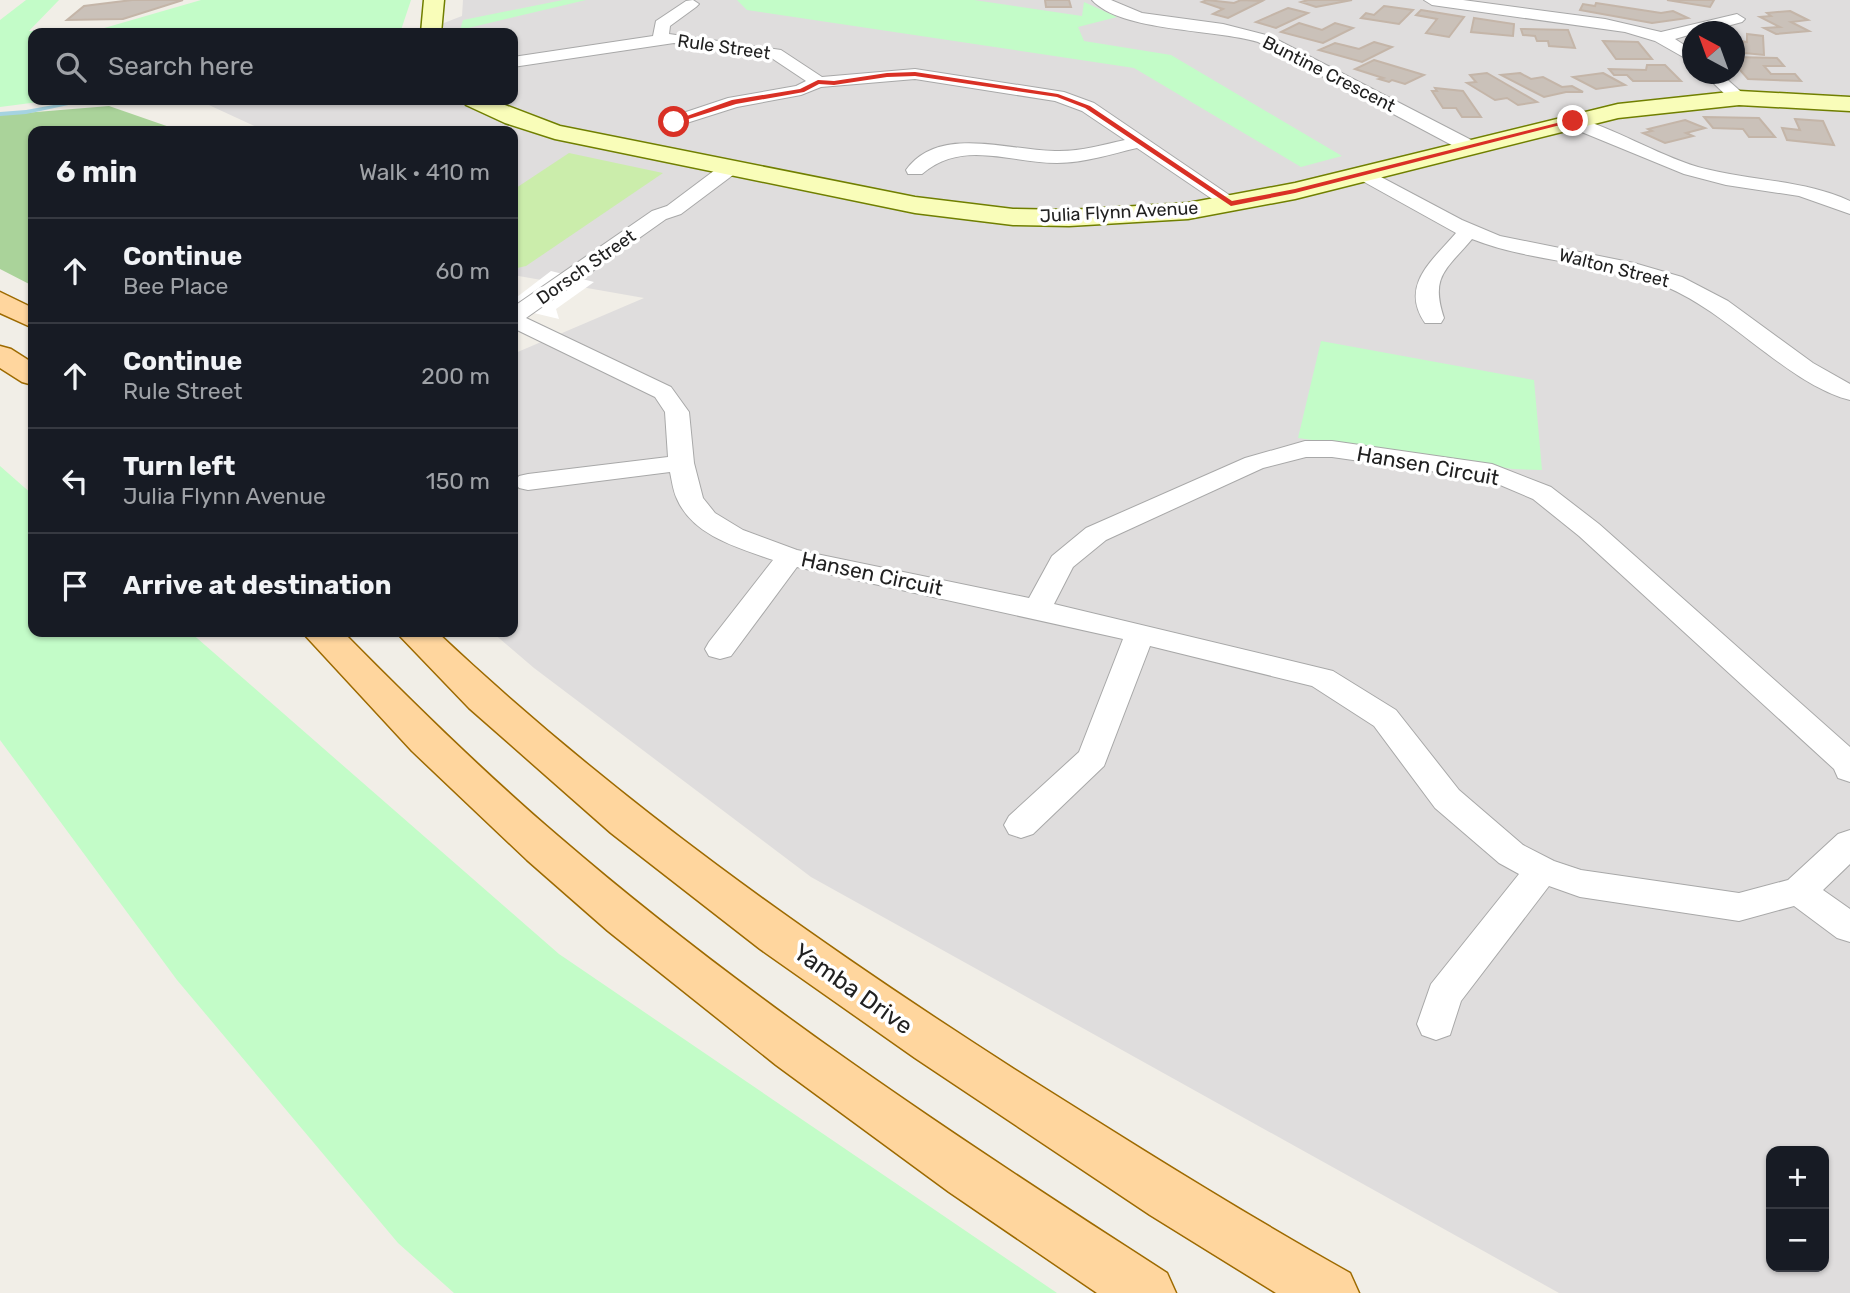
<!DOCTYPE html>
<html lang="en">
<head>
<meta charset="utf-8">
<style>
  body { margin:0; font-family:Rubik,sans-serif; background:#242831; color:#f1f3f6 }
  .controls { position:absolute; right:21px; bottom:21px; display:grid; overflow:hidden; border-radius:14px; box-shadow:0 2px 5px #0004 }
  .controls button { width:63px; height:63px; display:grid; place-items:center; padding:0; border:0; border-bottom:2px solid #363941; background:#171b24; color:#f1f3f6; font:35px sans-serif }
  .compass { position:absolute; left:1682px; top:21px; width:63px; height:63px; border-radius:50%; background:#171b24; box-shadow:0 2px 5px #0004; rotate:319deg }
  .stop { position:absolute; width:21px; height:21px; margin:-16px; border:5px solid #d93025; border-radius:50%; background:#fff }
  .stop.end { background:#d93025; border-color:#fff; box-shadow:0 2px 7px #0008 }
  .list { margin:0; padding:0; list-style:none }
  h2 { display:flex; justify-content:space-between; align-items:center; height:91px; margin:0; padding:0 28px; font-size:30px }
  h2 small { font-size:23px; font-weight:400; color:#9ea1a6 }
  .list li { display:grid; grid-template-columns:46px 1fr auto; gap:21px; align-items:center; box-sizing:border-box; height:105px; padding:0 28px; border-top:2px solid #363941 }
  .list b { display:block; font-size:26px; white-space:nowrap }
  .list p { margin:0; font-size:23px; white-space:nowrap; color:#9ea1a6 }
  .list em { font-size:23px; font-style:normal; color:#9ea1a6 }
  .icon { flex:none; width:38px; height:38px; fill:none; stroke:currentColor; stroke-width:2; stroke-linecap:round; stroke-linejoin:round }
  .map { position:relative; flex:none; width:1850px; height:1293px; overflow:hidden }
  .search { position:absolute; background:#171b24; box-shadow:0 2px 5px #0004; left:28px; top:28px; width:490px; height:77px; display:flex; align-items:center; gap:18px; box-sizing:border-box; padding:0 24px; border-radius:14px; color:#9ea1a6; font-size:26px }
  .panel { position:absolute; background:#171b24; box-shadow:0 2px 5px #0004; left:28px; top:126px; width:490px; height:511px; border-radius:14px }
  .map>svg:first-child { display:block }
  .residential { fill:#dfdddd; fill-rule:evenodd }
  .grass { fill:#cbedab }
  .forest { fill:#aad39a }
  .park { fill:#c3fcc8 }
  .pier { fill:#fff }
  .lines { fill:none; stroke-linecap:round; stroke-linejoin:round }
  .stream { fill:#a5d3e1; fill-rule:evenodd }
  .building { fill:#cac1b9; stroke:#c4b5a8; stroke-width:2 }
  .street-casing { stroke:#a8a8a8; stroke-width:2 }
  .secondary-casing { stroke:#707f00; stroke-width:3 }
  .primary-casing { stroke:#9d6a00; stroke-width:3 }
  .street { fill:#fff; fill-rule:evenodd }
  .secondary { fill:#f9fdb9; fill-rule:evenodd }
  .primary { fill:#ffd69e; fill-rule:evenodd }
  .route { fill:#d93025 }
  .labels { text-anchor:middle; stroke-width:7; stroke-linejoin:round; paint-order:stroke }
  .far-street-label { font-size:18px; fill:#212121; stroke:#fff }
  .street-label { font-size:21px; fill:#212121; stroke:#fff }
  .near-street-label { font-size:24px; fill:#212121; stroke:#fff }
</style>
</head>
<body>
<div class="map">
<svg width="1850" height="1293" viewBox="0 0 1850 1293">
  <rect width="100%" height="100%" fill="#f1eee7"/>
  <!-- residential -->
  <path class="residential" d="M463,0H1850V1293H1559L811,877L534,668L492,632H513V354L644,298L513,275V131H265L198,100H513V33H418L462,16ZM1692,32H1734V74H1692ZM1771,1151H1824V1267H1771Z"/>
  <!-- grass -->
  <path class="grass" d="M569,153L663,173L526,266L513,269V190Z"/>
  <!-- forest -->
  <path class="forest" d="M109,106L181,131H33V286L0,269V115Z"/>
  <!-- park -->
  <g class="park">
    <path d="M26,0H59L29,31H94L201,0H411L400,33H33V100H54L0,107V20Z"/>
    <path d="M563,0H586L460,30L463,20Z"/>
    <path d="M737,0H974L1082,16L1084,2L1117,17L1078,27L1084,41L1171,55L1342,156L1301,167L1134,68L747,10Z"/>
    <path d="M1321,341L1534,380L1542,470L1513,469L1298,438Z"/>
    <path d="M0,466L33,495V632H190L559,954L1057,1293H454L398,1243L177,980L0,740Z"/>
  </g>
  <!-- pier -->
  <path class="pier" d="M551,271L594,282L556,309L559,319L513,308V300Z"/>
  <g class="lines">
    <!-- stream -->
    <path class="stream" d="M81,100H92L26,114L0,116V112L26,110Z"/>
  </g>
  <!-- building -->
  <g class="building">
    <path d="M132,0H183L123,19L67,20L84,6Z"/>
    <path d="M1045,0H1069L1071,7H1046Z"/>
    <path d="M1207,0L1234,3L1241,0L1262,1L1228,18L1213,14L1223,9L1202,2Z"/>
    <path d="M1308,0H1352L1316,7L1301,2Z"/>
    <path d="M1667,0H1714L1710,7Z"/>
    <path d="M1596,3L1661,13L1673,11L1688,18L1652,23L1580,10L1583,4L1595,6Z"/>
    <path d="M1384,6L1413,10L1399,24L1361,18L1366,13L1374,15Z"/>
    <path d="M1288,8L1308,13L1276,28L1256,22Z"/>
    <path d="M1421,10L1464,17L1449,37L1426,33L1437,19L1416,15Z"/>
    <path d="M1790,11L1808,20L1791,22L1809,31L1776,34L1764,28L1780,27L1760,17L1771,16L1767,13Z"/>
    <path d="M1474,18L1514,24L1513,36L1471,32Z"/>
    <path d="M1299,23L1322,30L1335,23L1353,28L1323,43L1281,32Z"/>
    <path d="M1521,29L1568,30L1575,48L1549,46L1548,41H1537L1535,36L1523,35Z"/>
    <path d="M1747,34L1763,36L1764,55L1734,52V40L1747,42Z"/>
    <path d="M1603,41L1638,42L1652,59H1616Z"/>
    <path d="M1374,42L1392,47L1362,62L1319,50L1335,43L1359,49Z"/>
    <path d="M1734,57L1777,58L1784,66H1764L1771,74H1795L1801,81L1748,79L1734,63Z"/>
    <path d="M1374,60L1424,75L1405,84L1392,80L1389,82L1379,79L1383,78L1355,69Z"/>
    <path d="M1647,65H1665L1681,81H1633L1627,75H1614L1609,69L1646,70Z"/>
    <path d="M1487,73L1537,102L1518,105L1507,98L1495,100L1467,83L1476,82L1470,75Z"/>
    <path d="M1520,73L1531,79L1543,77L1562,87L1572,86L1583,92H1566L1544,97L1501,75Z"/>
    <path d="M1603,73L1625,85L1596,89L1573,77Z"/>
    <path d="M1435,88L1463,91L1481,117H1462L1456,108H1443L1432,91H1437Z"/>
    <path d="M1704,117L1759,118L1775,137H1749L1743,129L1713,128Z"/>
    <path d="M1795,119L1823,121L1834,145L1787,140L1782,128L1800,130Z"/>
    <path d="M1685,120L1705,128L1686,133L1693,136L1665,143L1643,133L1652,131L1648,129Z"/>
  </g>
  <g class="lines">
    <defs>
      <g id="street">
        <path d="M693,0L699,4L696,7L670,26L669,34L781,50L822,77L915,69L1064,92L1094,103L1241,203L1238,207H1224L1137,148C1111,154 1084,163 1057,163C1009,163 963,139 922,174H908L906,170C939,124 1009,151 1055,151C1079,152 1102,145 1125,140L1082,111L1055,101L915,79L821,87L801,95L737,107L674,127L665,122L668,118L728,98L796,86L806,81L770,57L674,43L513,67V57L653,36L656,21L686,1Z"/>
        <path d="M1092,0H1111L1142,13L1223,24L1270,36L1477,143L1479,147L1470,153L1463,151L1258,42C1216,29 1121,32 1092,0Z"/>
        <path d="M1424,0H1463L1605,19L1661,32L1737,14L1745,19L1742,22L1705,32H1692V34L1675,39L1692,50V62L1655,41L1625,32L1432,5Z"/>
        <path d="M1704,74H1721L1748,98L1745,102H1733Z"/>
        <path d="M1573,117C1613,127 1655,154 1698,167C1748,181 1802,179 1850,201V214L1799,196L1726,185L1684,174L1567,126L1564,122Z"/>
        <path d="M730,162L739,168L737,172L681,214L666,219L526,318L671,387L689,412L694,463L703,498L715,513L743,530L797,550L1029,598L1052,556L1086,528L1245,458L1305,441H1332L1492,464L1551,487L1599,524L1850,747V782L1838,778L1834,769L1579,536L1533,499L1486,479L1332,457H1306L1263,468L1106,540L1073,567L1054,604L1333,671L1396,710L1459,790L1523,845L1554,861L1581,870L1739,893L1788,880L1838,834L1850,830V864L1823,890L1850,909V942L1837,938L1794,906L1739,921L1580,897L1549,886L1461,1001L1450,1035L1436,1040L1422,1035L1417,1024L1431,984L1519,874L1499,863L1435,808L1374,726L1312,686L1150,646L1104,766L1033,834L1021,838L1009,834L1004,825L1009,816L1079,752L1123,639L797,567L731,656L720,659L709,656L705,649L709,642L773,560C739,548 693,536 677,499C673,491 672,481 670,472L528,490L519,488L515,482L519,476L528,474L668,457L665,412L655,397L513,328V307L652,211L667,206L723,164Z"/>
        <path d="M1364,168L1462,220L1500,236L1634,263L1682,277L1728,301L1813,363L1850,384V400C1790,385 1731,315 1669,288C1606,261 1535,264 1472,239C1446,270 1430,276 1444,318L1441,323H1425C1399,285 1433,260 1456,233L1357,178L1354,174L1357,170Z"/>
      </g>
      <g id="secondary">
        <path d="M424,0H444L441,33H421Z"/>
        <path d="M1739,91L1850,97V111L1739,105L1618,118L1295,199L1188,219L1069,226L1013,225L915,213L555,139L505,123L466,105L463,100H492L560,126L915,197L1013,209L1069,210L1188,203L1295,183L1618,104Z"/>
      </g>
      <g id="primary">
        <path d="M0,292L33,308V328L0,313Z"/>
        <path d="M0,346L11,349L33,363V385L22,382L0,368Z"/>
        <path d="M302,632H343C412,702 482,771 558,836C747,999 957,1138 1167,1273L1176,1293H1097L949,1192L776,1065L608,931L527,860L412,751Z"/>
        <path d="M396,632H437C614,799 810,938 1014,1069C1125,1139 1236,1209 1350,1273L1359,1293H1276L1150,1215L915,1058L760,949L611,833L469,708Z"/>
      </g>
    </defs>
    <!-- street casing -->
    <use href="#street" class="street-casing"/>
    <!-- secondary casing -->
    <use href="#secondary" class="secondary-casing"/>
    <!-- primary casing -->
    <use href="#primary" class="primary-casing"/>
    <!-- street -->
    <use href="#street" class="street"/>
    <!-- secondary -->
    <use href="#secondary" class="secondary"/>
    <!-- primary -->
    <use href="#primary" class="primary"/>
  </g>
  <!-- route -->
  <path class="route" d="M915,72L1058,94L1090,106L1232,201L1295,189L1573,119L1576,121L1295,193L1231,206L1085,108L1057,97L915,76L887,77L834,85L819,84L804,92L736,104L676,123L670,122L732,100L800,89L818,80L834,81L887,73Z"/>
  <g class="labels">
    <!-- far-street labels -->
    <g class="far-street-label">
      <text transform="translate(724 47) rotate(8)" y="6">Rule Street</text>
      <text transform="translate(1329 74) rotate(27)" y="6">Buntine Crescent</text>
      <text transform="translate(1119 212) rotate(-3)" y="6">Julia Flynn Avenue</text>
      <text transform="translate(586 267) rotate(-35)" y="6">Dorsch Street</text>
      <text transform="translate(1614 268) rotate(14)" y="6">Walton Street</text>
    </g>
    <!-- street labels -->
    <g class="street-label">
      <text transform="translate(1428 466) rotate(10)" y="7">Hansen Circuit</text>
      <text transform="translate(872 574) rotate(12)" y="7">Hansen Circuit</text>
    </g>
    <!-- near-street labels -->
    <g class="near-street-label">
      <text transform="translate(853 989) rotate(35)" y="8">Yamba Drive</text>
    </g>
  </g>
</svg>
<div class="controls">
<button>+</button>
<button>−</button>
</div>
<svg class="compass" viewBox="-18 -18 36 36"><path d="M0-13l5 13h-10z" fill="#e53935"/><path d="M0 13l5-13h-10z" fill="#9ea1a6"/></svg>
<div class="stop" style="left:674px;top:122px"></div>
<div class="stop end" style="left:1573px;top:121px"></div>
<div class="search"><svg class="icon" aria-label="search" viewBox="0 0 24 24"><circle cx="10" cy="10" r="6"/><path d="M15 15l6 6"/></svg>Search here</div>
<section class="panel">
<h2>6 min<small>Walk · 410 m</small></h2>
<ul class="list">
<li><svg class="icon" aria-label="ahead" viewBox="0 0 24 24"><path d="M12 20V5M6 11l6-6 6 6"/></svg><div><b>Continue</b><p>Bee Place</p></div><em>60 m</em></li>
<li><svg class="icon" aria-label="ahead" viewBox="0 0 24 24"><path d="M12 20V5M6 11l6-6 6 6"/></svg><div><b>Continue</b><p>Rule Street</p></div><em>200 m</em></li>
<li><svg class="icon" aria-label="left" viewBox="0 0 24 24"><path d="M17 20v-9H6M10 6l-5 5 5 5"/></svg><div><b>Turn left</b><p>Julia Flynn Avenue</p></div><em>150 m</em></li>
<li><svg class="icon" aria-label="arrive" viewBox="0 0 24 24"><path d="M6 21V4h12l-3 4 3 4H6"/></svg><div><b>Arrive at destination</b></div></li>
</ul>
</section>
</div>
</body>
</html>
